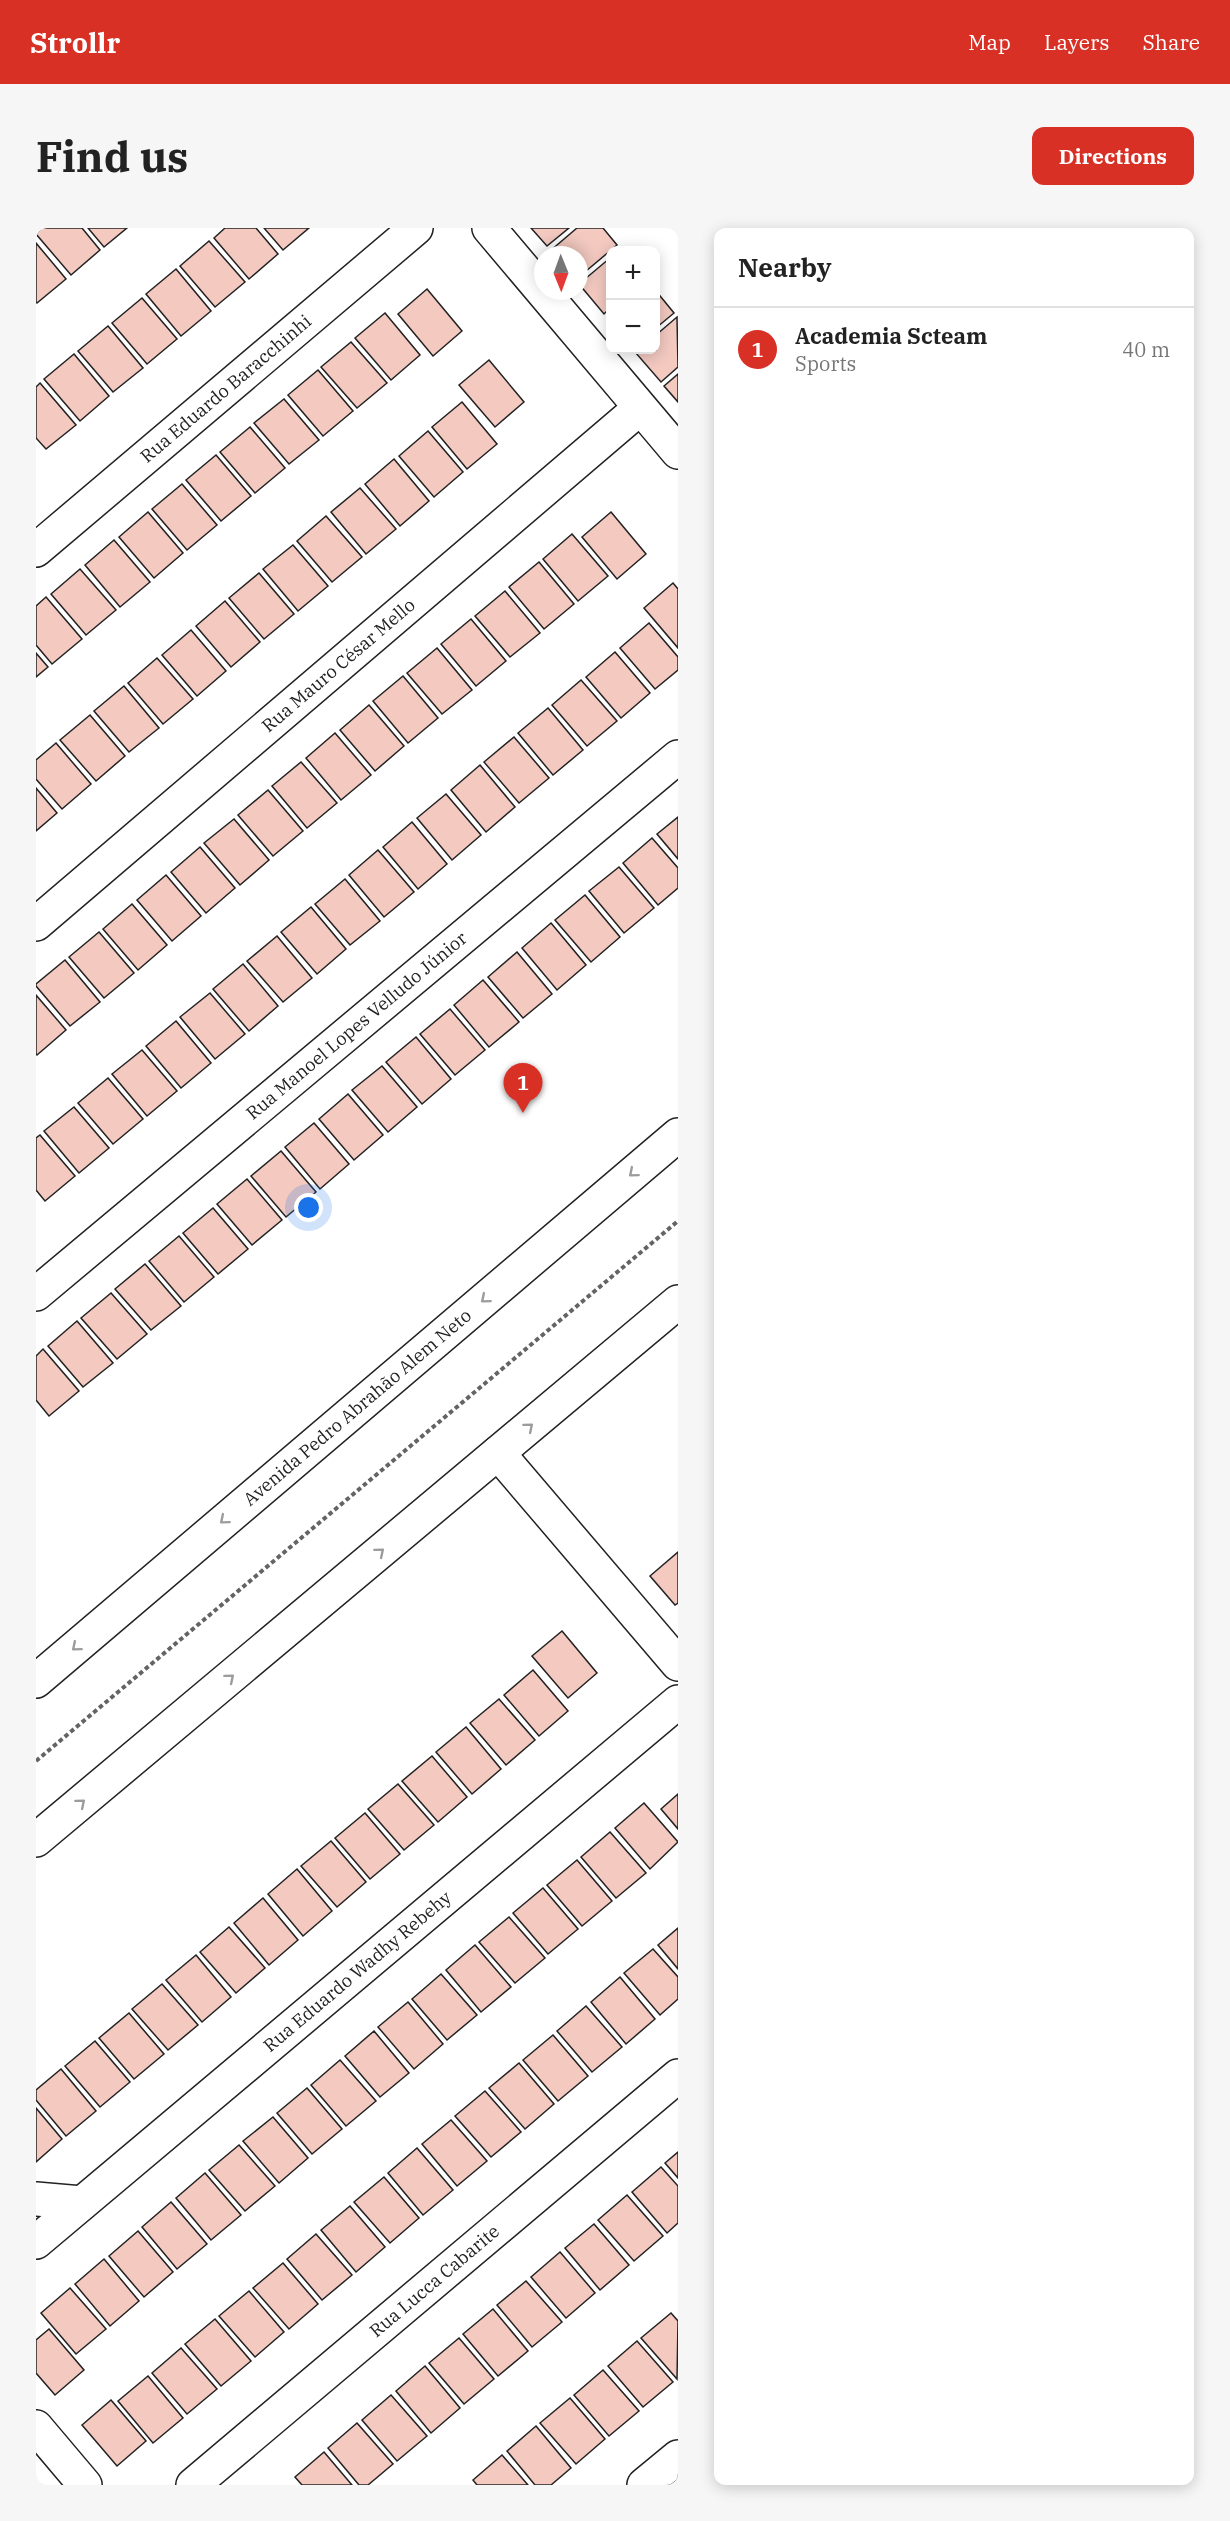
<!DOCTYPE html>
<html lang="en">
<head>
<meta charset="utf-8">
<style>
  body { margin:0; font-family:"IBM Plex Serif",serif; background:#f6f6f6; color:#222 }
  .controls { position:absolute; right:18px; top:18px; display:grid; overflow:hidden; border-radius:12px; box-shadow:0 3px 15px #0003 }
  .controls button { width:54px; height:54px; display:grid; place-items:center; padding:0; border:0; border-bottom:2px solid #e0e0e0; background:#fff; color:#222; font:30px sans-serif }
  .compass { position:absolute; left:498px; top:18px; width:54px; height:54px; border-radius:50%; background:#fff; box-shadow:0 3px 15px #0003; rotate:179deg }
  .you { position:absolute; left:273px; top:980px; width:21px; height:21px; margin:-15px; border:4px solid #fff; border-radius:50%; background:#1a73e8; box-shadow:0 0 0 9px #1a73e833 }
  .badge { display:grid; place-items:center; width:39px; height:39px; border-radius:50%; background:#d93025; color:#fff; font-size:20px; font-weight:700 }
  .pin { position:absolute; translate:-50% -50px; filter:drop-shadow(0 2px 3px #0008) }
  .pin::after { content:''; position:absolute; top:32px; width:21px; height:18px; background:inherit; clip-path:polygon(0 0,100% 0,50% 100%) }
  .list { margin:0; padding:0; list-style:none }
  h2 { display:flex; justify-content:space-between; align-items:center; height:78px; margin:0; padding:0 24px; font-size:26px }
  h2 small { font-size:20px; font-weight:400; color:#767676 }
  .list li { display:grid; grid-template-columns:39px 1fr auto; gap:18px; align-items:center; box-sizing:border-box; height:84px; padding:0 24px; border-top:2px solid #e0e0e0 }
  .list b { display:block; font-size:22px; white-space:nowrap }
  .list p { margin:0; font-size:20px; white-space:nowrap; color:#767676 }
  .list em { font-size:20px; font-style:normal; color:#767676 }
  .map { position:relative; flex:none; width:642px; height:2257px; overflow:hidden; border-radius:12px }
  header { display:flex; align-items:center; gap:36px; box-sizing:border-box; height:84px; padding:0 30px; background:#d93025; color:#fff }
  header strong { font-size:28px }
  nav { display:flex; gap:33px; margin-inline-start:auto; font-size:21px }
  .intro { display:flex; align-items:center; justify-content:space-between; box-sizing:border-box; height:144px; padding:0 36px }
  h1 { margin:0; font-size:42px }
  .button { padding:15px 27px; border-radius:12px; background:#d93025; color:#fff; font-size:21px; font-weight:700 }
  main { display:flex; gap:36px; padding:0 36px }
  aside { flex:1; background:#fff; border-radius:12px; box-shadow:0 3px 15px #0003 }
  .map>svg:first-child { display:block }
  .building { fill:#f3c9c0; stroke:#222; stroke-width:1.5 }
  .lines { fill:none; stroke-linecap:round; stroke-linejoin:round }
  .minor-casing { stroke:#222; stroke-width:36 }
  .tertiary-casing { stroke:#222; stroke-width:36 }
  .path { stroke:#646464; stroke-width:4; stroke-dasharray:4.5 3; stroke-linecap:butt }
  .minor { stroke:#fff; stroke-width:33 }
  .tertiary { stroke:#fff; stroke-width:33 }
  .oneway { stroke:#9c9c9c }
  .labels { text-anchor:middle; stroke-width:4.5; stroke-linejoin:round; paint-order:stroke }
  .street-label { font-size:18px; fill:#222; stroke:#fff }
</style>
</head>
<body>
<header>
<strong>Strollr</strong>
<nav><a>Map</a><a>Layers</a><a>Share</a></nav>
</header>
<div class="intro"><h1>Find us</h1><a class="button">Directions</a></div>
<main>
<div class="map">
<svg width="642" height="2257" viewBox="0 0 642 2257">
  <rect width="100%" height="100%" fill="#fff"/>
  <!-- building -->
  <g class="building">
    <path d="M6,0H46L64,22L35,47L0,6Z"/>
    <path d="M52,0H91L68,19Z"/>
    <path d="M189,0H220L242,26L213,51L178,10Z"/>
    <path d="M228,0H273L247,22Z"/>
    <path d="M495,0H533L511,18Z"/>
    <path d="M541,0H567L581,17L543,49V27H518L514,23Z"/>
    <path d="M173,13L209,54L179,79L144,38Z"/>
    <path d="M0,15L30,51L1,75L0,74Z"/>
    <path d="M574,30V80L568,86L543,56Z"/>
    <path d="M140,41L175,83L145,108L110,66Z"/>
    <path d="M391,61L426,103L397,128L362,86Z"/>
    <path d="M620,63L638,85L620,100Z"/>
    <path d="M106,70L141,111L111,136L76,95Z"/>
    <path d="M349,85L384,127L355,152L319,110Z"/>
    <path d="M641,89L642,139L625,154L599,124L602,122H620V107Z"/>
    <path d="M72,98L107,140L77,164L42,123Z"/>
    <path d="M315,114L351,155L321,180L285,139Z"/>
    <path d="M38,126L73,168L44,193L8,151Z"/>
    <path d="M453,132L488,174L459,199L423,157Z"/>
    <path d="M282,142L317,183L287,208L252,167Z"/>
    <path d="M642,146V174L628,158Z"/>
    <path d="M4,155L40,197L10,221L0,210V159Z"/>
    <path d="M248,171L283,212L253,236L218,195Z"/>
    <path d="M426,174L461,216L431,241L396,199Z"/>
    <path d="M214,199L249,240L219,265L184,224Z"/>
    <path d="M392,203L427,244L398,269L363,228Z"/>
    <path d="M180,227L215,268L185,293L150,252Z"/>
    <path d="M358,231L393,273L364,298L329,256Z"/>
    <path d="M146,256L181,297L151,322L116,281Z"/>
    <path d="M324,260L360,301L330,326L295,284Z"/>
    <path d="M112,284L147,325L118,350L83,309Z"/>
    <path d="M575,284L610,326L581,351L546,309Z"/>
    <path d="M290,288L326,329L296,354L261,313Z"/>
    <path d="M536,306L572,348L542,373L507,331Z"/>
    <path d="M78,312L114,354L84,379L49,337Z"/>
    <path d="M257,317L292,358L262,383L227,341Z"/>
    <path d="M503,334L538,376L508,401L473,359Z"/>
    <path d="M44,341L80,382L50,407L15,366Z"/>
    <path d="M223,345L258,386L228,411L193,370Z"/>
    <path d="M637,355L642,361V420L608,380Z"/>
    <path d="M469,363L504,405L474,429L439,388Z"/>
    <path d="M10,369L46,411L16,436L0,417V378Z"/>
    <path d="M189,373L224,414L195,439L160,398Z"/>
    <path d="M435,391L470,433L440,458L405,416Z"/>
    <path d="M613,395L642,429V442L619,461L584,420Z"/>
    <path d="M155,402L190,443L161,468L126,427Z"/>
    <path d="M401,420L436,462L406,486L371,445Z"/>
    <path d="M579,424L614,465L585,490L550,449Z"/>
    <path d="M0,425L12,439L0,449Z"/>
    <path d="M121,430L157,471L127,496L92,455Z"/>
    <path d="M367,448L402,490L372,515L337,473Z"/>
    <path d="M545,452L581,493L551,518L516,477Z"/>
    <path d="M88,458L123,500L93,524L58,483Z"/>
    <path d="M333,477L368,518L339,543L304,502Z"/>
    <path d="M512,480L547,522L517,547L482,505Z"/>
    <path d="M54,487L89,528L60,553L24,512Z"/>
    <path d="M299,505L335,547L305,572L270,530Z"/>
    <path d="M478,509L513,550L483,575L448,534Z"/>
    <path d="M20,515L55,556L26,581L0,551V532Z"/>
    <path d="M265,534L301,575L271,600L236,558Z"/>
    <path d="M444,537L479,579L450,604L415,562Z"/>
    <path d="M0,560L21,585L0,603Z"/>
    <path d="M232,562L267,603L237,628L202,587Z"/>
    <path d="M410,566L445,607L416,632L381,590Z"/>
    <path d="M642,589V631L621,606Z"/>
    <path d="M198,591L233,632L204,657L168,615Z"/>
    <path d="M376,594L411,636L382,661L347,619Z"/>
    <path d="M616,610L642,640V660L622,677L587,635Z"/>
    <path d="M164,619L199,660L170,685L135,644Z"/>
    <path d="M342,622L378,664L348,689L313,647Z"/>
    <path d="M583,639L618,680L588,705L553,663Z"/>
    <path d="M130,647L165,688L136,713L101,672Z"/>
    <path d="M309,651L344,693L314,717L279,676Z"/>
    <path d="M549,667L584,709L555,734L519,692Z"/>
    <path d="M96,676L131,717L102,742L67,701Z"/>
    <path d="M275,679L310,721L281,746L245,704Z"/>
    <path d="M515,695L550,737L521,762L486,720Z"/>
    <path d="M63,704L98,745L68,770L33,729Z"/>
    <path d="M241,708L276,750L247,774L211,733Z"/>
    <path d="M481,724L516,766L487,790L452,749Z"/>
    <path d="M29,732L64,774L34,798L0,758V756Z"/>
    <path d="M207,736L242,778L213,803L177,761Z"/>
    <path d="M447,752L483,794L453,819L418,777Z"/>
    <path d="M174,765L209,806L179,831L144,789Z"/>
    <path d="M0,767L30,802L1,827L0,826Z"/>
    <path d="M414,781L449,822L419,847L384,806Z"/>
    <path d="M140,793L175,835L145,860L110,818Z"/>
    <path d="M380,809L415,851L386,876L350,834Z"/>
    <path d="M106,822L141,863L111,888L76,846Z"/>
    <path d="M346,838L381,879L352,904L316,862Z"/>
    <path d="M72,850L107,891L77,916L42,875Z"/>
    <path d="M312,866L347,907L318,932L283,891Z"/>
    <path d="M38,879L73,920L43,945L8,903Z"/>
    <path d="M278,895L313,936L284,961L249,919Z"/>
    <path d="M4,907L39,948L9,973L0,962V910Z"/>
    <path d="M245,923L280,964L250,989L215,948Z"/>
    <path d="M211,951L246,992L216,1017L181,976Z"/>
    <path d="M177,980L212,1021L182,1046L147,1005Z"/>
    <path d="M143,1008L178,1049L148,1074L113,1033Z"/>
    <path d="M109,1036L145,1078L115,1102L79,1061Z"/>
    <path d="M75,1065L111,1106L81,1131L45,1090Z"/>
    <path d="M41,1093L77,1135L47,1159L12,1118Z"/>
    <path d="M7,1121L43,1163L13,1188L0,1172V1128Z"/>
    <path d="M642,1324V1375L639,1377L614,1348Z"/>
    <path d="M526,1403L561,1445L532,1470L496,1428Z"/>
    <path d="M497,1442L532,1483L503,1508L468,1467Z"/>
    <path d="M463,1471L499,1512L470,1537L434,1495Z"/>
    <path d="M430,1499L465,1541L436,1566L400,1524Z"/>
    <path d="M396,1528L431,1569L402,1594L366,1553Z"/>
    <path d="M362,1556L398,1597L368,1622L332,1581Z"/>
    <path d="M642,1566V1601L625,1581Z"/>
    <path d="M608,1575L642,1614L614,1641L579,1600Z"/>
    <path d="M329,1585L364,1626L334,1651L299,1610Z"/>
    <path d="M574,1604L610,1645L580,1670L545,1629Z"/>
    <path d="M295,1613L330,1654L301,1679L265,1638Z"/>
    <path d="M541,1632L576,1673L546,1698L511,1657Z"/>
    <path d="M261,1641L296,1683L267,1708L232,1666Z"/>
    <path d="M507,1660L542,1701L512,1726L477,1685Z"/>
    <path d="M227,1670L262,1712L233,1737L198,1695Z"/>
    <path d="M473,1689L509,1730L479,1755L443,1714Z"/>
    <path d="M193,1699L229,1740L200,1765L164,1724Z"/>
    <path d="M642,1700V1741L622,1717Z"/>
    <path d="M439,1717L475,1759L445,1784L410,1742Z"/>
    <path d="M617,1721L642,1749V1771L624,1787L588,1745Z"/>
    <path d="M160,1727L195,1769L166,1794L130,1752Z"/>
    <path d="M405,1746L441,1787L411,1812L376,1771Z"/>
    <path d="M584,1749L619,1791L590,1816L555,1774Z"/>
    <path d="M126,1756L162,1797L132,1822L96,1781Z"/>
    <path d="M372,1774L407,1816L378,1841L342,1799Z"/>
    <path d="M550,1778L586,1819L556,1844L521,1803Z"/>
    <path d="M93,1785L128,1826L98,1851L63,1810Z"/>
    <path d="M338,1803L373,1845L344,1869L309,1828Z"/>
    <path d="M517,1807L552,1848L522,1873L487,1832Z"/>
    <path d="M59,1813L94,1854L64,1879L29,1838Z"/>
    <path d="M304,1832L340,1873L310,1898L275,1857Z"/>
    <path d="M483,1835L518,1876L489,1901L453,1860Z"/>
    <path d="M25,1841L60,1883L30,1908L0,1872V1862Z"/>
    <path d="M271,1860L306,1901L276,1926L241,1885Z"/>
    <path d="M449,1863L485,1904L455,1929L419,1888Z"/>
    <path d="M0,1880L26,1911L0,1934Z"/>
    <path d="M237,1889L272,1930L243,1955L207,1913Z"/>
    <path d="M415,1892L451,1933L421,1958L386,1916Z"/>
    <path d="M203,1917L239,1958L209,1983L173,1942Z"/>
    <path d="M381,1920L417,1962L387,1987L352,1945Z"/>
    <path d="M642,1924V1950L629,1935Z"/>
    <path d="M625,1939L642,1958V1995L631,2005L596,1964Z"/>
    <path d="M169,1945L205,1987L175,2012L140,1970Z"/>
    <path d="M348,1949L383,1990L354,2015L318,1974Z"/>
    <path d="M591,1967L627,2008L598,2033L562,1992Z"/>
    <path d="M135,1974L171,2016L141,2041L106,1999Z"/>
    <path d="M314,1978L349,2019L320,2044L285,2002Z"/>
    <path d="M558,1996L593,2037L564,2062L529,2020Z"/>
    <path d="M102,2003L137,2044L108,2069L73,2028Z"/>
    <path d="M280,2006L316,2047L286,2072L251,2031Z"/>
    <path d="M524,2024L559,2065L530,2090L495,2049Z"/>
    <path d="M68,2031L103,2073L74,2098L39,2056Z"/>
    <path d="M247,2035L282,2076L253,2101L217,2060Z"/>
    <path d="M490,2053L526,2094L496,2119L461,2077Z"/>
    <path d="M34,2060L70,2101L40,2126L5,2085Z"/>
    <path d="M213,2063L248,2104L219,2129L183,2088Z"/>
    <path d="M457,2081L492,2123L462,2148L427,2106Z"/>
    <path d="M635,2085L642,2093L641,2151L605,2110Z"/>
    <path d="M179,2091L215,2133L185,2158L149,2116Z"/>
    <path d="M13,2101L48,2142L19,2167L0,2145V2112Z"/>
    <path d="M423,2110L458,2151L428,2176L393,2135Z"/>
    <path d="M601,2113L637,2154L607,2179L572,2138Z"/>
    <path d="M145,2120L181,2161L151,2186L116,2145Z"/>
    <path d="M389,2138L424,2180L395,2205L360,2163Z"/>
    <path d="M567,2142L603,2183L573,2208L538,2167Z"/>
    <path d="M112,2148L147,2190L117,2215L82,2173Z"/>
    <path d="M355,2167L391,2208L361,2233L326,2192Z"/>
    <path d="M534,2170L569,2211L540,2236L504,2195Z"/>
    <path d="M75,2172L110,2213L81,2238L46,2197Z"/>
    <path d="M321,2195L357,2236L332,2257H323L292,2220Z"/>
    <path d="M500,2198L535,2240L515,2257H499L471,2223Z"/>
    <path d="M288,2224L316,2257H266L259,2249Z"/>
    <path d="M466,2227L492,2257H441L437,2252Z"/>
  </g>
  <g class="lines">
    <defs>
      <g id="minor">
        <path d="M453,0L642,224"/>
        <path id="s1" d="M0,322L380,0"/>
        <path id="s2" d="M0,696L604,180"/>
        <path id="s3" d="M0,1066L642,529"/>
        <path d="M462,1225L642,1436"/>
        <path d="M0,1971L46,1975"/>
        <path id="s4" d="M0,2014L642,1474"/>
        <path d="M0,2199L49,2257"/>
        <path id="s5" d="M157,2257L642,1848"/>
        <path d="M608,2257L642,2229"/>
      </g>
      <g id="tertiary">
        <path id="s6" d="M0,1453L642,907"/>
        <path d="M0,1612L642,1074"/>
      </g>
    </defs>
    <!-- minor casing -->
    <use href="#minor" class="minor-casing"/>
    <!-- tertiary casing -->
    <use href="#tertiary" class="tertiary-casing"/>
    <!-- path -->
    <path class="path" d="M0,1533L642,993"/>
    <!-- minor -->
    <use href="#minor" class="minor"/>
    <!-- tertiary -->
    <use href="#tertiary" class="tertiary"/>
  </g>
  <!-- one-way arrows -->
  <defs><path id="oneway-chevron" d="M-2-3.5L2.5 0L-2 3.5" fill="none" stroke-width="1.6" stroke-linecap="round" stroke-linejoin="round" transform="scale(1.5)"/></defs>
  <g class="oneway">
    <use href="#oneway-chevron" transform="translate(597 945) rotate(140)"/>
    <use href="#oneway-chevron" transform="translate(449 1071) rotate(140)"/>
    <use href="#oneway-chevron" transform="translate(493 1199) rotate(-40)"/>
    <use href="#oneway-chevron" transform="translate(188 1292) rotate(140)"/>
    <use href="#oneway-chevron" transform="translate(344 1324) rotate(-40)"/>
    <use href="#oneway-chevron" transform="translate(40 1419) rotate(140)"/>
    <use href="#oneway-chevron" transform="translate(194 1450) rotate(-40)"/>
    <use href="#oneway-chevron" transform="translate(45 1575) rotate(-40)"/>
  </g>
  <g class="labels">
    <!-- street labels -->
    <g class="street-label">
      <text dy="6" stroke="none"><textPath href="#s1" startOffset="249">Rua Eduardo Baracchinhi</textPath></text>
      <text dy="6" stroke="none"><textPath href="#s2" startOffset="398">Rua Mauro César Mello</textPath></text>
      <text dy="6" stroke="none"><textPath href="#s3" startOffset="418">Rua Manoel Lopes Velludo Júnior</textPath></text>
      <text dy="6" stroke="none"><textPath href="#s6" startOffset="422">Avenida Pedro Abrahão Alem Neto</textPath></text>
      <text dy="6" stroke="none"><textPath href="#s4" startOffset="420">Rua Eduardo Wadhy Rebehy</textPath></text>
      <text dy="6" stroke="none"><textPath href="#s5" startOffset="316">Rua Lucca Cabarite</textPath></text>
    </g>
  </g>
</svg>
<div class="controls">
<button>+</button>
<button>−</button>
</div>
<svg class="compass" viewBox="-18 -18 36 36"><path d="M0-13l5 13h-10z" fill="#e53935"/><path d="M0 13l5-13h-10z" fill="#767676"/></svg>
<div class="you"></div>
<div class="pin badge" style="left:487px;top:885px">1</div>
</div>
<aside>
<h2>Nearby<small></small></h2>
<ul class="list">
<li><span class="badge">1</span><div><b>Academia Scteam</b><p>Sports</p></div><em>40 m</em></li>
</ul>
</aside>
</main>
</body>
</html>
